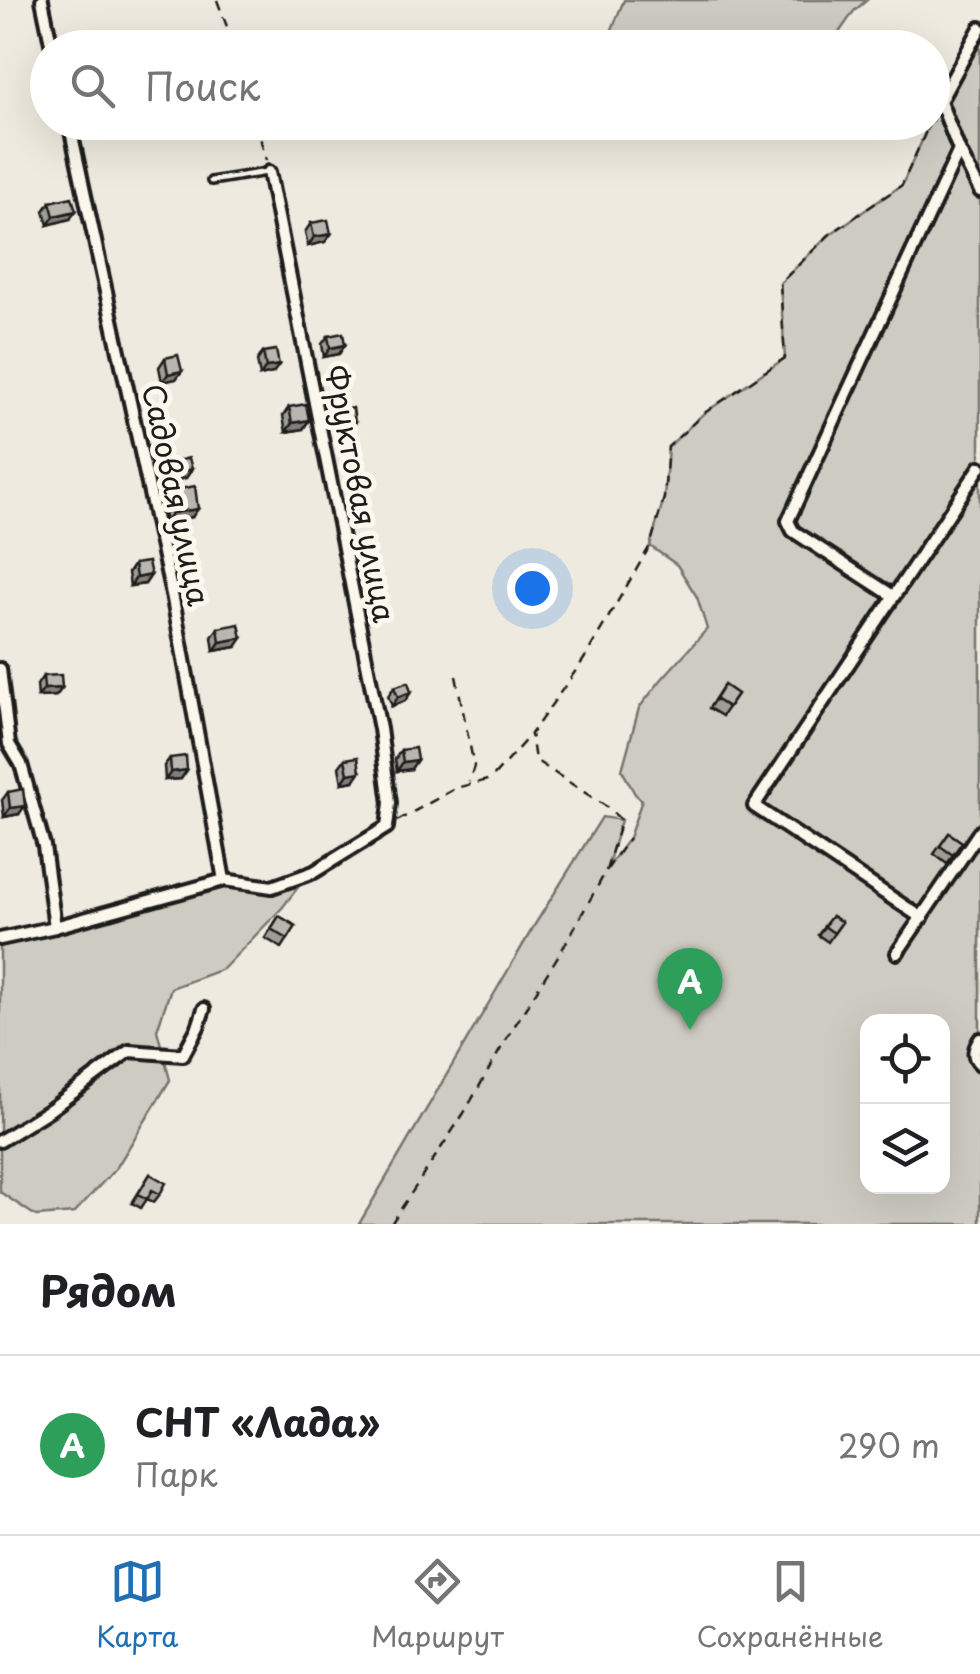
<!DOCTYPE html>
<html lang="ru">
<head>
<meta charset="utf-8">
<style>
  body { margin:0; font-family:"Playpen Sans",sans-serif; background:#f6f6f6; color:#202124 }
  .controls { position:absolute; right:30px; bottom:30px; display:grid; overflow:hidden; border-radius:20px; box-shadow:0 10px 40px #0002 }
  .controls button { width:90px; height:90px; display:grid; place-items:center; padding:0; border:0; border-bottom:2px solid #e0e0e0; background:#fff; color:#202124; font:50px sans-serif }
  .you { position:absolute; left:532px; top:588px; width:35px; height:35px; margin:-25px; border:8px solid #fff; border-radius:50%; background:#1a73e8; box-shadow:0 0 0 15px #1a73e833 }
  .badge { display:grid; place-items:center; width:65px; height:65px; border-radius:50%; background:#1f6fb2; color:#fff; font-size:32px; font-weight:700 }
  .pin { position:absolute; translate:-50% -82px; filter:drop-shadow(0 2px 5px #0008) }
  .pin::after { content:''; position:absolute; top:52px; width:35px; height:30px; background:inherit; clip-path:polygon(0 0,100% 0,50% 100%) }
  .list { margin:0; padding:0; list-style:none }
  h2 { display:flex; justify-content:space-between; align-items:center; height:130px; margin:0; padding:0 40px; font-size:42px }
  h2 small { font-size:32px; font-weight:400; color:#757577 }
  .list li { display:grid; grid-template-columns:65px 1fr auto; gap:30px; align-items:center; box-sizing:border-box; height:180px; padding:0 40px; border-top:2px solid #e0e0e0 }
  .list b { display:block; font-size:38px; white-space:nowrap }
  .list p { margin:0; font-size:32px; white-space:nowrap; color:#757577 }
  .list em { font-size:32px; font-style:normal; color:#757577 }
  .icon { flex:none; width:55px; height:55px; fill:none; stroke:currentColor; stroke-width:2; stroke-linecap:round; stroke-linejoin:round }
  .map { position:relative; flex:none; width:980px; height:1224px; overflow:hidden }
  .search { position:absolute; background:#fff; box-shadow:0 10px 40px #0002; left:30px; right:30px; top:30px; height:110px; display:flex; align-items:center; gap:25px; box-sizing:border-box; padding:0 35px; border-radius:55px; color:#757577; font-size:38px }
  .sheet { height:310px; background:#fff }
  nav { display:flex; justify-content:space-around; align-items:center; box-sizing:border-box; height:140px; border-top:2px solid #e0e0e0; background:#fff; font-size:28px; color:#757577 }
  nav a { display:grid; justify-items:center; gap:5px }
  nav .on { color:#1f6fb2 }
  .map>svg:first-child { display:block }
  .green { fill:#ceccc2; stroke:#75746f; stroke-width:2.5; fill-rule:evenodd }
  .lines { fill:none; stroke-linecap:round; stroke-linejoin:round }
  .lane-casing { stroke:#1c1c1c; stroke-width:12 }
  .street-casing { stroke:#1c1c1c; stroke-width:18 }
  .path { stroke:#1c1c1c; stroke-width:2.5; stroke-dasharray:10 8; stroke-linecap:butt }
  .lane { stroke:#fbf7ec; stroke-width:5 }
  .street { stroke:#fbf7ec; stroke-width:10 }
  .wall { fill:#9f9d96; stroke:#1c1c1c; stroke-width:2.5 }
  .shaded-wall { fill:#827f7a; stroke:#1c1c1c; stroke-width:2.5 }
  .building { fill:#b9b6af; stroke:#1c1c1c; stroke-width:2.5 }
  .labels { text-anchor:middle; stroke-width:10; stroke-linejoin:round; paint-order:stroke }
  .street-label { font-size:30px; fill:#1c1c1c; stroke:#fbf7ec }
</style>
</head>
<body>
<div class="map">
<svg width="980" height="1224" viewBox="0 0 980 1224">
  <rect width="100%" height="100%" fill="#eeeadf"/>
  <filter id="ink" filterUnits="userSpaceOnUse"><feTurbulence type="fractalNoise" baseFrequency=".01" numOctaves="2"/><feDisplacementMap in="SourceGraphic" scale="20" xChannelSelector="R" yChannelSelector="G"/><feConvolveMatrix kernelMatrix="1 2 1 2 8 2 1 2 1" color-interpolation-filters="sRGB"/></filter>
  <g filter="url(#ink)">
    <!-- green -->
    <g class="green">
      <path d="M624,0H867L854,11L829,47H614L609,37Z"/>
      <path d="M980,28V1224H359L534,926L602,817L621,820L607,868L629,838L642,800L635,794L622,770L639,708L661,680L707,629L697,597L677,565L650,546L664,498L668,447L703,414L785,358L780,283L829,235L902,185L930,123L932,122L940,101ZM868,1022H942V1186H868Z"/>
      <path d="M259,880L299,886L282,908L223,969L171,988L157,1030L170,1080L117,1167L74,1213L36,1216L0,1192V938Z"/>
    </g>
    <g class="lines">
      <defs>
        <path id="lane" d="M211,181L267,172"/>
        <g id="street">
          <path d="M42,0L52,48"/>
          <path d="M980,28L940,101L959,150L980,191"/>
          <path d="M69,122L173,599L224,880"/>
          <path d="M893,596L793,531L788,521L959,150"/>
          <path d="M0,669L9,744L21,764L44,846L55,927"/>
          <path d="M922,918L754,806L980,467"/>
          <path d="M0,939L55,927L224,880L272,887L314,872L387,827L390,803L380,729L269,172"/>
          <path d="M897,953L980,831"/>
          <path d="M980,1039C974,1048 971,1056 980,1064"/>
          <path d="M0,1141L51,1109L129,1051L183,1055L198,1027L204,1009"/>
        </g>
      </defs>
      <!-- lane casing -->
      <use href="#lane" class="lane-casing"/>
      <!-- street casing -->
      <use href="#street" class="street-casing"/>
      <!-- path -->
      <g class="path">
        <path d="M217,0L235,48"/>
        <path d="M256,122L266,160"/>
        <path d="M456,676L474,766L469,782"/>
        <path d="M397,821L456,788L491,779L530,735"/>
        <path d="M606,871L621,820L607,807L535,760L531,734L584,659L650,546L664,498L668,447L703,414L785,358L780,283L829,235L902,185L930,122"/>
        <path d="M391,1224L464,1113L507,1038L563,948L606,871L629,838"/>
      </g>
      <!-- lane -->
      <use href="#lane" class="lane"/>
      <!-- street -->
      <use href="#street" class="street"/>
    </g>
    <!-- wall -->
    <g class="wall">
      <path d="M50,202L70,219L48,225L44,211Z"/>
      <path d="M311,223L331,234L325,242L308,246L305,232Z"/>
      <path d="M328,336L345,345L339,354L324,357L322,344Z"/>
      <path d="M263,352L273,373L260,376L257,361Z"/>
      <path d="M165,358L182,371L176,379L162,382L159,367Z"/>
      <path d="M289,407L309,420L303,429L286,432L283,416Z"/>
      <path d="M341,410L349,431L338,433L335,419Z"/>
      <path d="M177,461L192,469L186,478L173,481L171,470Z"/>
      <path d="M175,490L192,517L166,522L164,513L170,504L169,498Z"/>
      <path d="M134,564L151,575L145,584L130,586L128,573Z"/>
      <path d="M218,628L236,647L214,651L212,637Z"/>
      <path d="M43,676L62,688L56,696L38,697L37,685Z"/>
      <path d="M724,685L737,694L722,716L709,708Z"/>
      <path d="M394,687L411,692L405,701L392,706L388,696Z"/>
      <path d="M401,750L411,769L397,771L395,759Z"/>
      <path d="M170,758L187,770L181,779L165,780L164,766Z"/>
      <path d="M345,759L354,781L342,783L339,767Z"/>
      <path d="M8,792L19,814L4,817L2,800Z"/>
      <path d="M949,833L962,842L947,864L934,854Z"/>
      <path d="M279,916L296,926L282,948L265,938Z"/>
      <path d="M832,916L842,922L828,942L818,935Z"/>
      <path d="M150,1174L160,1194L154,1202L147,1199L141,1208L132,1203Z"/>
    </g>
    <!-- shaded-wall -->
    <g class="shaded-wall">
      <path d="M76,211L70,219L48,225L54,216Z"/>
      <path d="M331,234L325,242L308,246L314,237Z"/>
      <path d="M345,345L339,354L324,357L330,348Z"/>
      <path d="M279,365L273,373L260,376L266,367Z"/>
      <path d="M182,371L176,379L162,382L168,374Z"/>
      <path d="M309,420L303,429L286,432L292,423Z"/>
      <path d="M355,423L349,431L338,433L344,425Z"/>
      <path d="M192,469L186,478L173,481L179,472Z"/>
      <path d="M198,509L192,517L166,522L172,513Z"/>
      <path d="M151,575L145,584L130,586L136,578Z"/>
      <path d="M242,638L236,647L214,651L220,642Z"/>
      <path d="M62,688L56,696L38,697L44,689Z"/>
      <path d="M411,692L405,701L392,706L398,697Z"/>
      <path d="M417,760L411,769L397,771L403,762Z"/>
      <path d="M187,770L181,779L165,780L171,772Z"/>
      <path d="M360,772L354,781L342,783L348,774Z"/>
      <path d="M25,806L19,814L4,817L10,808Z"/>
    </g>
    <!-- building -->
    <g class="building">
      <path d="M72,197L76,211L54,216L50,202Z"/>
      <path d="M328,220L331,234L314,237L311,223Z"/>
      <path d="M343,333L345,345L330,348L328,336Z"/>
      <path d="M276,350L279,365L266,367L263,352Z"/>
      <path d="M178,355L182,371L168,374L165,358Z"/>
      <path d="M306,404L309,420L292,423L289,407Z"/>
      <path d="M353,408L355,423L344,425L341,410Z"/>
      <path d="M189,458L192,469L179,472L177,461Z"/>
      <path d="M195,486L198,509L172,513L170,504L178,503L175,490Z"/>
      <path d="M148,562L151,575L136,578L134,564Z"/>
      <path d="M239,624L242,638L220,642L218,628Z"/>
      <path d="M61,675L62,688L44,689L43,676Z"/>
      <path d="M408,682L411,692L398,697L394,687Z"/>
      <path d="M724,685L737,694L728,707L715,699Z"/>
      <path d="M415,748L417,760L403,762L401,750Z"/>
      <path d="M186,756L187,770L171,772L170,758Z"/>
      <path d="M358,757L360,772L348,774L345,759Z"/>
      <path d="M23,789L25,806L10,808L8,792Z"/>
      <path d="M949,833L962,842L953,855L940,846Z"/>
      <path d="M279,916L296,926L288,939L271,929Z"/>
      <path d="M832,916L842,922L834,933L824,926Z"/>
      <path d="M150,1174L166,1183L160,1194L152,1190L147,1199L138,1194Z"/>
    </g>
  </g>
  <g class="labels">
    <!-- street labels -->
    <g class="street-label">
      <text transform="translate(359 494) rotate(79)" y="10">Фруктовая улица</text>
      <text transform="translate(175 495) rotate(78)" y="10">Садовая улица</text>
    </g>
  </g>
</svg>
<div class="controls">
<button><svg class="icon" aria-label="locate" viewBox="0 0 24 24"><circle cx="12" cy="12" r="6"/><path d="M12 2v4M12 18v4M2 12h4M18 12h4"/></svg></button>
<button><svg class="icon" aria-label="layers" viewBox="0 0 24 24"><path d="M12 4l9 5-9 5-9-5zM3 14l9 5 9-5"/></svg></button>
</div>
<div class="you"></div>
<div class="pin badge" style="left:690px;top:1030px;background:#2e9e5b">A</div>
<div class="search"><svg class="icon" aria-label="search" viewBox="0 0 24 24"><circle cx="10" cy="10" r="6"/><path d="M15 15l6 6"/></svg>Поиск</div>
</div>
<section class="sheet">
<h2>Рядом<small></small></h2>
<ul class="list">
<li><span class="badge" style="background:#2e9e5b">A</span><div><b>СНТ «Лада»</b><p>Парк</p></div><em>290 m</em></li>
</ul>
</section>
<nav>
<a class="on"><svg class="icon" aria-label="map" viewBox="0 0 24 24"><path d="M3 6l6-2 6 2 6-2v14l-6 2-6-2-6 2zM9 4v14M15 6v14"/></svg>Карта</a>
<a><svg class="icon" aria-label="directions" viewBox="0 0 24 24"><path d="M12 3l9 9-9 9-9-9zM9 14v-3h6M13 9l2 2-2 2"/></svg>Маршрут</a>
<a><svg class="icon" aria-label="saved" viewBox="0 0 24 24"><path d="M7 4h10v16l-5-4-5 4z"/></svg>Сохранённые</a>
</nav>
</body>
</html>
